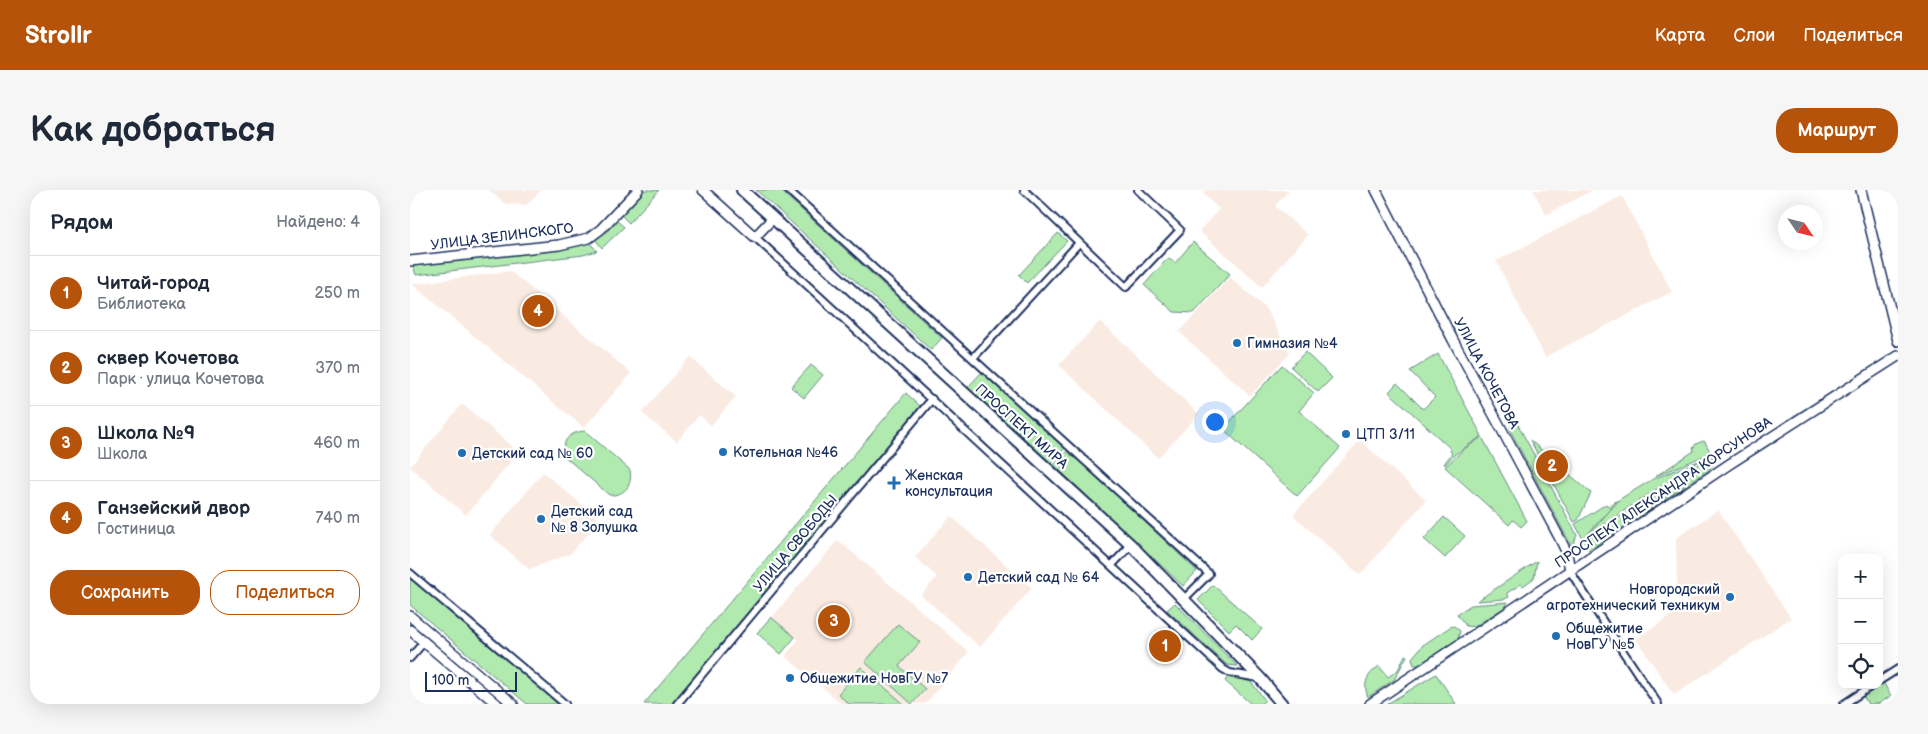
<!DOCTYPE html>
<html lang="ru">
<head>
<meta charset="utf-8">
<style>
  body { margin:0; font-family:"Balsamiq Sans",sans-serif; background:#f6f6f7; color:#1f2937 }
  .controls { position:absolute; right:15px; bottom:15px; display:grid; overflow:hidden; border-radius:10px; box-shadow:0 5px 20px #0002 }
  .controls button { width:45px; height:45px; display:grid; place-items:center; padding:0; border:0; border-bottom:1px solid #e0e1e3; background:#fff; color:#1f2937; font:25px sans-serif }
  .compass { position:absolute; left:1368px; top:15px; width:45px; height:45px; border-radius:50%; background:#fff; box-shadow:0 5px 20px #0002; rotate:125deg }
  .scale { position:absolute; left:15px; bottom:12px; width:92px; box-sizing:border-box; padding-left:5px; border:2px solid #1b2f5e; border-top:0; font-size:14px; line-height:18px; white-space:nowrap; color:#1b2f5e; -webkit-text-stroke:4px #fff; paint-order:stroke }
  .you { position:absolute; left:804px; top:231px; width:18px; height:18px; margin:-12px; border:4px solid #fff; border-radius:50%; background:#1a73e8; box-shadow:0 0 0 8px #1a73e833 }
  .badge { display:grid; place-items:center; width:32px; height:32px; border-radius:50%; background:#b45309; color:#fff; font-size:16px; font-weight:700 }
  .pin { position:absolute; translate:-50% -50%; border:2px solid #fff; box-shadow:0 1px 5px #0006 }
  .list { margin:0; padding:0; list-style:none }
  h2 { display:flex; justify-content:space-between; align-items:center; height:65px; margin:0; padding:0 20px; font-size:21px }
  h2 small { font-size:16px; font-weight:400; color:#747a83 }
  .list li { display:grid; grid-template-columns:32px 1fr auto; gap:15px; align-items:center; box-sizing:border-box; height:75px; padding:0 20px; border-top:1px solid #e0e1e3 }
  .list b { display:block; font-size:19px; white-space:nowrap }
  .list p { margin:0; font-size:16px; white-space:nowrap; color:#747a83 }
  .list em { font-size:16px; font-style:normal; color:#747a83 }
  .actions { display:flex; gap:10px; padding:15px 20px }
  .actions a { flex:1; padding:11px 0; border:1px solid #b45309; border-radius:20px; text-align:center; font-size:18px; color:#b45309 }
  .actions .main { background:#b45309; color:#fff }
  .icon { flex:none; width:28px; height:28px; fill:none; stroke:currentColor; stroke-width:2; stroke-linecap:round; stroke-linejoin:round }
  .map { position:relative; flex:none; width:1488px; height:514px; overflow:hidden; border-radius:20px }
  header { display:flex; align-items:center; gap:30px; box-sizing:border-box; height:70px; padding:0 25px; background:#b45309; color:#fff }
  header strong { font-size:24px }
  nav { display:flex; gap:28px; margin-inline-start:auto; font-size:18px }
  .intro { display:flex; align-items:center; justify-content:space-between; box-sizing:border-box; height:120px; padding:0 30px }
  h1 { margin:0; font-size:35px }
  .button { padding:12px 22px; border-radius:20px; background:#b45309; color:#fff; font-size:18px; font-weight:700 }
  main { display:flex; gap:30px; padding:0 30px }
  aside { flex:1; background:#fff; border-radius:20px; box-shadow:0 5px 20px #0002 }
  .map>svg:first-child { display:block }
  .built { fill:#faebe2 }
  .green { fill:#b1eaae; stroke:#668c86 }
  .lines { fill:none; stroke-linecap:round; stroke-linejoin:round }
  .street-casing { stroke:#1b2f5e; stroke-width:10 }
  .secondary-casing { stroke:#1b2f5e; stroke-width:12 }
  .primary-casing { stroke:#1b2f5e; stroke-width:14 }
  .street { stroke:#fff; stroke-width:6 }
  .secondary { stroke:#fff; stroke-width:9 }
  .primary { stroke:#fff; stroke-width:10 }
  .poi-dot { fill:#1f6fb2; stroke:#fff; stroke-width:2 }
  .labels { text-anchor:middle; stroke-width:4.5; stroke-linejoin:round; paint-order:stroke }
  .street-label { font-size:14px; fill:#1b2f5e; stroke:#fff }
  .poi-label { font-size:14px; fill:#1b2f5e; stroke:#fff; text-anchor:start }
</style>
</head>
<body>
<header>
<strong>Strollr</strong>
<nav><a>Карта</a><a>Слои</a><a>Поделиться</a></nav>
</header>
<div class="intro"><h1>Как добраться</h1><a class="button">Маршрут</a></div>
<main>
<aside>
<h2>Рядом<small>Найдено: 4</small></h2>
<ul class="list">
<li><span class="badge">1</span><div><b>Читай-город</b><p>Библиотека</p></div><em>250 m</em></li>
<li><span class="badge">2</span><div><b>сквер Кочетова</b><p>Парк · улица Кочетова</p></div><em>370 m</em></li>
<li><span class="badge">3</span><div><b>Школа №9</b><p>Школа</p></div><em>460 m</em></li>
<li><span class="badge">4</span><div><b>Ганзейский двор</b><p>Гостиница</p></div><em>740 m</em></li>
</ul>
<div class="actions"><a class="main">Сохранить</a><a>Поделиться</a></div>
</aside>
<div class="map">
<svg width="1488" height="514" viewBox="0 0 1488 514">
  <rect width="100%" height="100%" fill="#fff"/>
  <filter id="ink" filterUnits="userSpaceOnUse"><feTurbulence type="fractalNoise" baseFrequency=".02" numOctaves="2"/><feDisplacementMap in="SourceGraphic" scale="10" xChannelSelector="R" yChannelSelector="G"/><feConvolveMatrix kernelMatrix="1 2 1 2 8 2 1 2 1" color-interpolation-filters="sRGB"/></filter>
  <g filter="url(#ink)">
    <!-- built -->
    <g class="built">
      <path d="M79,0H131L117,15L95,14Z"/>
      <path d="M796,0H879L865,16L898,45L852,97L789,41L809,19L793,4Z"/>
      <path d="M1123,0H1183L1136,25Z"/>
      <path d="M1212,6L1262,102L1135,167L1086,71Z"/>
      <path d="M100,81L221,183L174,238L2,94Z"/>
      <path d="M820,87L856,119L880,163L840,206L769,142Z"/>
      <path d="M690,131L789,224L748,268L649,175Z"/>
      <path d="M280,167L326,207L301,235L289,225L267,252L232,223Z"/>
      <path d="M52,214L109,262L56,325L0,277Z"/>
      <path d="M950,250L1016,310L950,385L883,325Z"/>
      <path d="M133,282L190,330L160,364L119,379L80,345Z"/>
      <path d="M1308,320L1381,428L1264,505L1226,449L1278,414L1267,399L1266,348Z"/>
      <path d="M541,326L622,398L570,457L511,405L527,387L505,367Z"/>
      <path d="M428,350L559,462L515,514H432L375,466L388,450L362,427Z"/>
    </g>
    <!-- green -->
    <g class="green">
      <path d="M234,0H249L219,33L211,25Z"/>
      <path d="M346,0H370L532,148L521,160Z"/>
      <path d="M206,30L214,37L192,58L185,49Z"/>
      <path d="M648,43L657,51L617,93L609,85Z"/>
      <path d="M179,52L187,61L173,65L6,85L3,76L154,58Z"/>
      <path d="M783,52L820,84L784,123L764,122L734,95L758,68L765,73Z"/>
      <path d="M895,162L922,188L908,202L881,177Z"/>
      <path d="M1028,164L1072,246L1044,265L1035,275L1034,274L1042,263L1040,261L1041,259L979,202L987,193L1013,219L1025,207L1000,181Z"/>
      <path d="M401,175L413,185L394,208L381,197Z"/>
      <path d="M872,175L904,203L889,221L930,258L887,306L813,239Z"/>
      <path d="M572,182L655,258L641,273L558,197Z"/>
      <path d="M496,203L510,216L261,514H234Z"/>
      <path d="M1105,233H1107L1167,345L1162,357L1101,242L1100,237Z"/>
      <path d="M175,241L220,280C223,295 215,306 199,305L154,266C151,250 160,242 175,241Z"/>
      <path d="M1072,247L1117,331L1111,337L1103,330L1099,335L1035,277L1053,260Z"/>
      <path d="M1120,250L1181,303L1168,330L1164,332Z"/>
      <path d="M1293,251L1295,252L1301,263L1246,286L1284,261L1283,258L1286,254Z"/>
      <path d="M658,260L787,381L773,396L644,275Z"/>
      <path d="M1302,265L1304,272L1300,279L1179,360L1174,351Z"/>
      <path d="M1291,270L1179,344L1210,309L1243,289Z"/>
      <path d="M1208,310L1173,349L1165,334L1196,314L1198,316Z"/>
      <path d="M1034,327L1055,346L1035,368L1014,349Z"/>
      <path d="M1127,371L1124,388L1113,396L1111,394L1097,403L1099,407L1095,409L1067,411Z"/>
      <path d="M0,388L148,514H117L0,415Z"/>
      <path d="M803,395L852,439L842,450L826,434L819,441L788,410Z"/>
      <path d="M1098,412L1095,417L1064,437L1056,436L1047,424L1061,415Z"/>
      <path d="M765,413L827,476L817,475L757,420Z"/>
      <path d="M361,427L385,447L371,464L347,443Z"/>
      <path d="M488,434L510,452L489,476L515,499L502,514L455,472Z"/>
      <path d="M1044,436L1050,441L1048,449L1009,475H1004L1002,468L1013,455L1040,437Z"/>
      <path d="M995,465L997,466L984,490L958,507C952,493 958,484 969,476L978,487L988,480Z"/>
      <path d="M451,477L494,514H439L428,504Z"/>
      <path d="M1026,484L1046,514H977Z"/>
      <path d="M819,485L841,492L855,510L851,514H841L815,491Z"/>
      <path d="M1473,492L1481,506L1468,514H1458L1452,504Z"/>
    </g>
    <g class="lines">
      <defs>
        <g id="street">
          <path d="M378,0L799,384L774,409"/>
          <path d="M614,0L716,97L770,40L728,0"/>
          <path d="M345,47L813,479L820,483L849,488"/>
          <path d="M563,168L669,53"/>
          <path d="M702,375L721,355"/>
          <path d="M1160,381L1176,406L1248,514"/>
          <path d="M0,383L155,514"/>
          <path d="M0,468L14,452"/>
          <path d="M1469,491L1488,479"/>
          <path d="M267,514L522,209"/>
          <path d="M1434,514L1463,495"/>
        </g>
        <g id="secondary">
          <path d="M293,0L345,47L363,28"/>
          <path d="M966,0L1043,150L1092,240L1149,347L1157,363L1160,381"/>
          <path d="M1451,0L1488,151"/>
          <path d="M0,71L149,55L179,48L191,39L228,0"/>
          <path d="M0,426L103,514"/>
          <path d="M0,440L87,514"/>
          <path d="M960,514L1321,273L1488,166"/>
        </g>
        <path id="primary" d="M332,0L721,355L850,488L872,514"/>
      </defs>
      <!-- street casing -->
      <use href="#street" class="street-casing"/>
      <!-- secondary casing -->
      <use href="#secondary" class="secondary-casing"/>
      <!-- primary casing -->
      <use href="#primary" class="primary-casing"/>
      <!-- street -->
      <use href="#street" class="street"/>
      <!-- secondary -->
      <use href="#secondary" class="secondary"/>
      <!-- primary -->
      <use href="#primary" class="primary"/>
    </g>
  </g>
  <!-- markers -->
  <g class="poi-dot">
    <circle cx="827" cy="153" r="5"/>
    <circle cx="936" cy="244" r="5"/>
    <circle cx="313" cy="262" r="5"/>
    <circle cx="52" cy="263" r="5"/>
    <path d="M481.5 285.5h5v5h5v5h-5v5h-5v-5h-5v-5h5z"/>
    <circle cx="131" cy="329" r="5"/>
    <circle cx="558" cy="387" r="5"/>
    <circle cx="1320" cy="407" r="5"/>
    <circle cx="1146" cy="446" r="5"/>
    <circle cx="380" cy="488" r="5"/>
  </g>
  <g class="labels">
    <!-- street labels -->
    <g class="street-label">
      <text transform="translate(92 46) rotate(-7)" y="5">УЛИЦА ЗЕЛИНСКОГО</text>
      <text transform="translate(1077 183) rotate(62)" y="5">УЛИЦА КОЧЕТОВА</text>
      <text transform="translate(612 236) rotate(42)" y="5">ПРОСПЕКТ МИРА</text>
      <text transform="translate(1253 302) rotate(-34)" y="5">ПРОСПЕКТ АЛЕКСАНДРА КОРСУНОВА</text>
      <text transform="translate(385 353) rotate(-50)" y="5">УЛИЦА СВОБОДЫ</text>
    </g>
    <!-- poi labels -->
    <g class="poi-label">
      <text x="837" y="158">Гимназия №4</text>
      <text x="946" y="249">ЦТП 3/11</text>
      <text x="323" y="267">Котельная №46</text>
      <text x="62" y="268">Детский сад № 60</text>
      <text x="495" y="290">Женская<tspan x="495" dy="16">консультация</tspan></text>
      <text x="141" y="326">Детский сад<tspan x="141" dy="16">№ 8 Золушка</tspan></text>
      <text x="568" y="392">Детский сад № 64</text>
      <text x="1310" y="404" text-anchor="end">Новгородский<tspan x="1310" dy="16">агротехнический техникум</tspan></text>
      <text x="1156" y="443">Общежитие<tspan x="1156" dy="16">НовГУ №5</tspan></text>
      <text x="390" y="493">Общежитие НовГУ №7</text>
    </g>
  </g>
</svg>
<div class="controls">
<button>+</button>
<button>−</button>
<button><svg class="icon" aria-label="locate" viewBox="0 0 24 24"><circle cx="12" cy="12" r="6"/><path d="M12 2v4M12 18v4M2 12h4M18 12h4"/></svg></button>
</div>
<svg class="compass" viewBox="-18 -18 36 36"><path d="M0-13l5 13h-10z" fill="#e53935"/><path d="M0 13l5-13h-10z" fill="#747a83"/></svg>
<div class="scale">100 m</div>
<div class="you"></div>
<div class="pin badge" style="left:755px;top:456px">1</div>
<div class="pin badge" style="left:1142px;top:276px">2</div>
<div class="pin badge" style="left:424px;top:431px">3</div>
<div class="pin badge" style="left:128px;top:121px">4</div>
</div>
</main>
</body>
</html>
